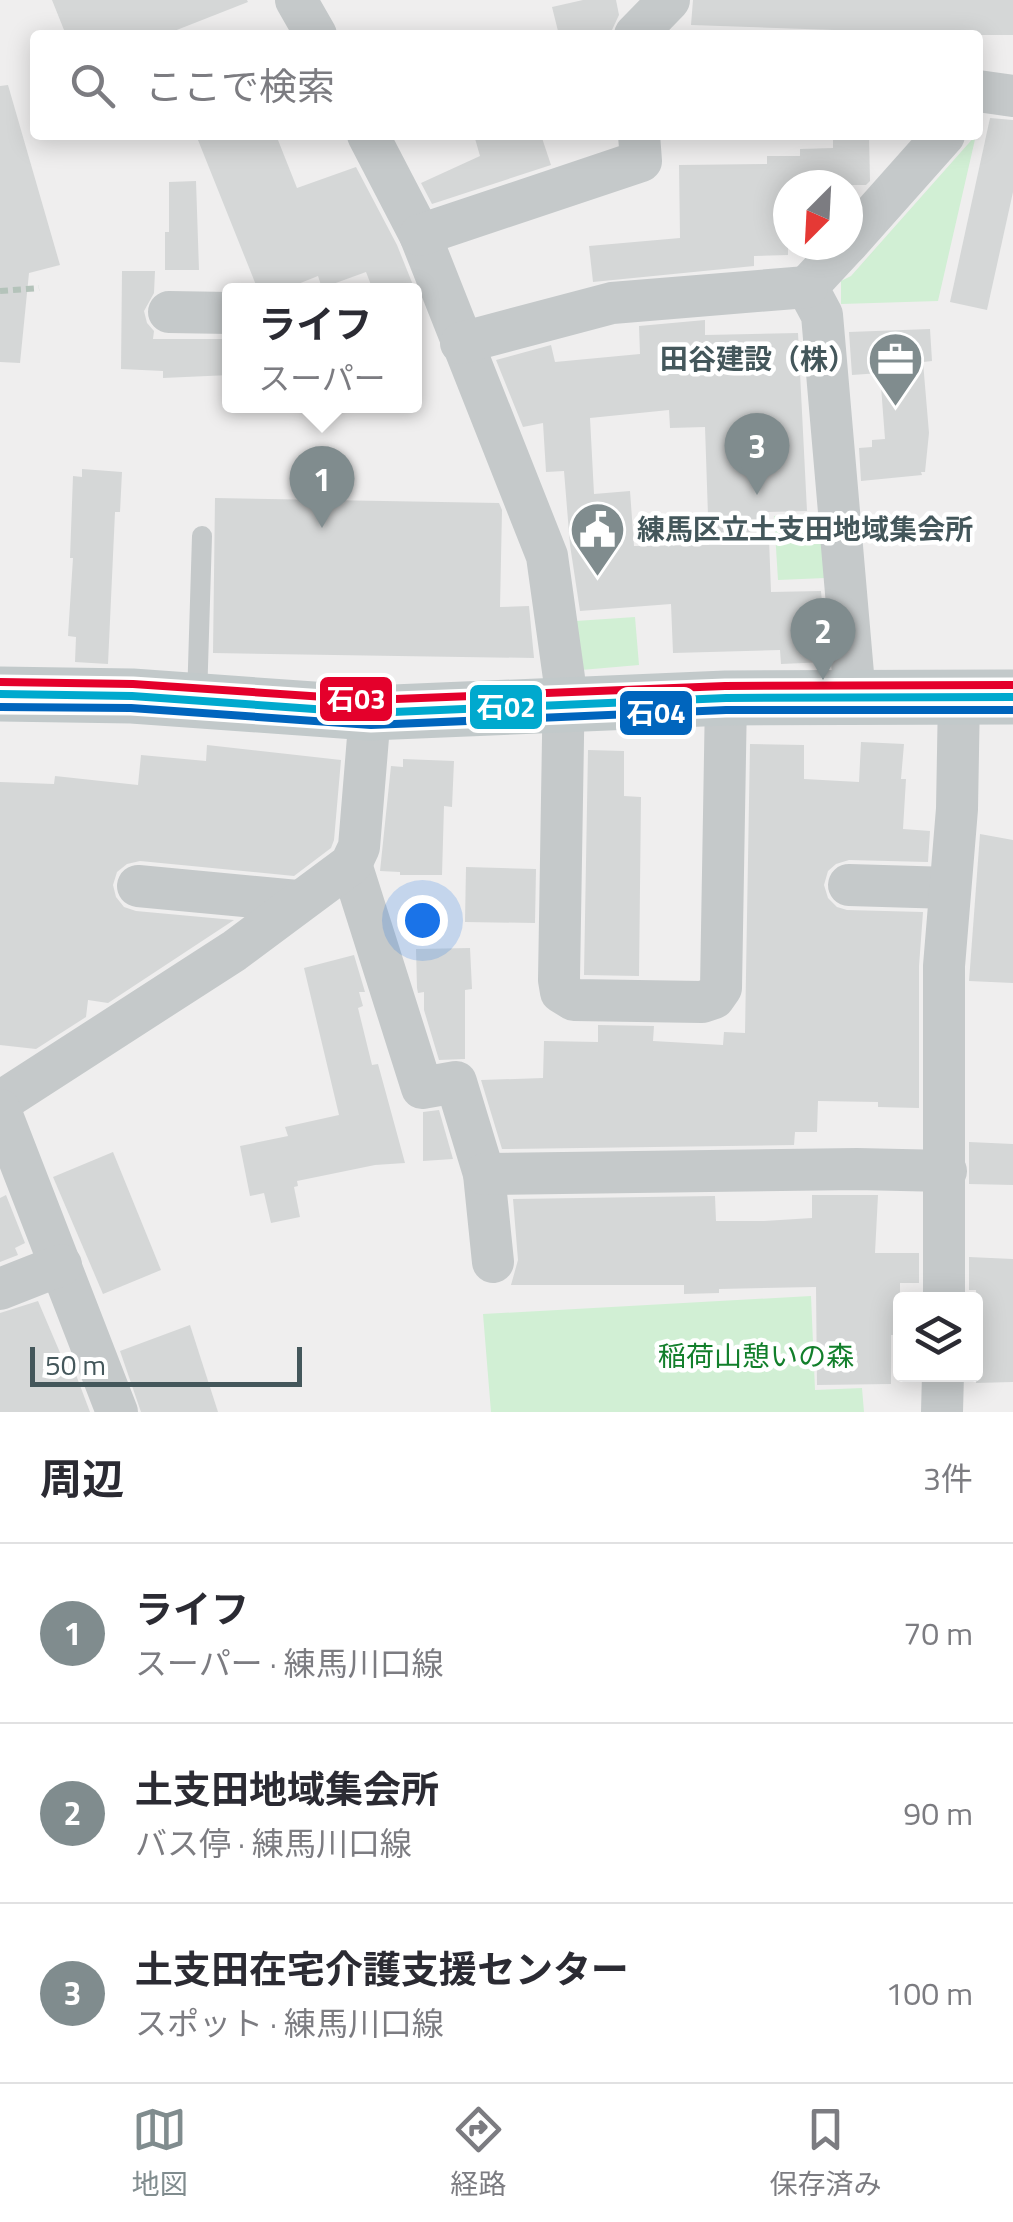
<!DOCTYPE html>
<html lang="ja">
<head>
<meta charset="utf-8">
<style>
  body { margin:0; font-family:"Titillium Web","Noto Sans JP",sans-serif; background:#f2f2f3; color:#2b2b33 }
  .controls { position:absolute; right:30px; bottom:30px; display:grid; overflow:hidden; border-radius:10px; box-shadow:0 5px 25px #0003 }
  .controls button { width:90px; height:90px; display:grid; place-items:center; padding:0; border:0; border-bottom:2px solid #e1e1e2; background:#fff; color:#2b2b33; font:50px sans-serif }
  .compass { position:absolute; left:773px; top:170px; width:90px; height:90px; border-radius:50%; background:#fff; box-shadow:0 5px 25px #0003; rotate:204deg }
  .scale { position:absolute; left:30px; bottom:25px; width:272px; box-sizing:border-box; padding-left:10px; border:5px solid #44575b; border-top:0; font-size:28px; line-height:35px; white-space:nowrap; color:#44575b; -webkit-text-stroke:8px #fff; paint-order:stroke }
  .you { position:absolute; left:422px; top:920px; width:35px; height:35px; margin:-25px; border:8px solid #fff; border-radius:50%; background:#1a73e8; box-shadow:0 0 0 15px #1a73e833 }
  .badge { display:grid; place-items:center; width:65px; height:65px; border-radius:50%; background:#808c8e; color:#fff; font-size:32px; font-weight:700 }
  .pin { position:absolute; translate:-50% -82px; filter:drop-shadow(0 2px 5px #0008) }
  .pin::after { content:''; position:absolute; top:52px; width:35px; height:30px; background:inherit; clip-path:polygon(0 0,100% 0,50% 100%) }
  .popup { position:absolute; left:222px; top:283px; width:200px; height:130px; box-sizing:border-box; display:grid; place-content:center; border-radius:10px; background:#fff; filter:drop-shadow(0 2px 8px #0005); font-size:32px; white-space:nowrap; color:#7c7c81 }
  .popup b { font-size:38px; color:#2b2b33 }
  .popup::after { content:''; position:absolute; left:50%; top:100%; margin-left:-20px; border:20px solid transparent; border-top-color:#fff }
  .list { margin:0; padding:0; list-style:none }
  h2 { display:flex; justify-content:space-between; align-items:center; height:130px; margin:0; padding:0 40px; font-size:42px }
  h2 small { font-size:32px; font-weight:400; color:#7c7c81 }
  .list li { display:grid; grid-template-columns:65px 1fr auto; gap:30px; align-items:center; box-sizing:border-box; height:180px; padding:0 40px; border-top:2px solid #e1e1e2 }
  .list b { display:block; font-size:38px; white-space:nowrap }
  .list p { margin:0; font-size:32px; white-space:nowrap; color:#7c7c81 }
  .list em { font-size:32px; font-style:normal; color:#7c7c81 }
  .icon { flex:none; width:55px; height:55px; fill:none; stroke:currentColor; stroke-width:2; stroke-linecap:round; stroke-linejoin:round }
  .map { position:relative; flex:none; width:1013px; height:1412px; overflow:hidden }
  .search { position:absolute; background:#fff; box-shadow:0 5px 25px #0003; left:30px; right:30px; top:30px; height:110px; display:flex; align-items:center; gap:25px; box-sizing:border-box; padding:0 35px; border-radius:10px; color:#7c7c81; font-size:38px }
  .sheet { height:670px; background:#fff }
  nav { display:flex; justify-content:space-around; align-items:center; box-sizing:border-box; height:140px; border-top:2px solid #e1e1e2; background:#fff; font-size:28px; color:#7c7c81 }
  nav a { display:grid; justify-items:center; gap:5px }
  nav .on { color:#808c8e }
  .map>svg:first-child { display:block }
  .green { fill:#d1efd4 }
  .building { fill:#d5d7d7; fill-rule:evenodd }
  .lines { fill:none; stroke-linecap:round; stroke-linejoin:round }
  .path { stroke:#b4c3ba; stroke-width:6; stroke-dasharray:8 5; stroke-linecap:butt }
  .service { stroke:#c5c9ca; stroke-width:20 }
  .minor { stroke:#c5c9ca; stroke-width:42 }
  .primary { stroke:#c2c9ca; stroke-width:55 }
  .bus-1-casing { stroke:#fff; stroke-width:15 }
  .bus-2-casing { stroke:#fff; stroke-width:15 }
  .bus-3-casing { stroke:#fff; stroke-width:15 }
  .bus-1 { stroke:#00a9ce; stroke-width:8 }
  .bus-2 { stroke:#0065bd; stroke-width:8 }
  .bus-3 { stroke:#e4002b; stroke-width:8 }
  .labels { text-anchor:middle; stroke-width:9; stroke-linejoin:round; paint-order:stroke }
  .poi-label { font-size:28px; font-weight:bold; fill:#44575b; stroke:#fff; text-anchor:end }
  .park-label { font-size:28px; fill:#127f2b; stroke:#fff }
  .line-badge { stroke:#fff; stroke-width:4 }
  .badge-label { font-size:28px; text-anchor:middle; font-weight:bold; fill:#fff }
</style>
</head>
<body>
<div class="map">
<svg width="1013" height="1412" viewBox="0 0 1013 1412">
  <rect width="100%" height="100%" fill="#efeeee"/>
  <!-- green -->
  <g class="green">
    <path d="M976,135L938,301L841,304V281L851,276Z"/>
    <path d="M821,514L825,578L778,580L774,516Z"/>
    <path d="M635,617L639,665L581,670L576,621Z"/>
    <path d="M811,1296L815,1390L862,1388L864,1412H491L483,1314Z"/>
  </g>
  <!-- building -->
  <g class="building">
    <path d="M52,0H247L248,2L164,35H66Z"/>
    <path d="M583,0H616L619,15L611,32L559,35L552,7Z"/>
    <path d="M693,0H1013V35H862V31L691,25Z"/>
    <path d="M8,85L60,265L29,273L20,363L0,362V86Z"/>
    <path d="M990,118L1013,120V192L987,310L950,302Z"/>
    <path d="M196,135H276L297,188L356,167L397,245L413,285L397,290H373L366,272L322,288L318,276L283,290H258Z"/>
    <path d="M474,135H541L551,165L432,204L421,183L480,156Z"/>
    <path d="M833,135H869L870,181L866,185H788V255L754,256V266L593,282L589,246L680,238L679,165L767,164V156H800V149L833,148Z"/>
    <path d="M196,181L199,270H165V232H169V182Z"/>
    <path d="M122,271H155L154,293L144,311L147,323L154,331L153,339H230V375L163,378V371L121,369Z"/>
    <path d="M705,320V335L798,333L807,511L768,512L771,592L821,591L827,662L781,664L780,650L673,653L671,604L580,611L570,545L564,471L546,472L543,423L523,427L496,360L551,345L555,362L640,354L639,326ZM669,410L670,428L705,427L709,545L634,546L630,491L594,494L590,418Z"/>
    <path d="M930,329L932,361L923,362L929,433L925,472H921L922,475L861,481L859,448L872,447V440L885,439L880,373L852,375L849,332Z"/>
    <path d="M82,469L122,472L120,512H115L108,664L75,662L76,637L68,636L73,558H70L73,476L82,477Z"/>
    <path d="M215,498L499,503L502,510L500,607L529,606L534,658L213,653Z"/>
    <path d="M861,742L904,744L901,779H906L903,829L930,831L928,862L849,860L836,864L828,871L824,885L828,898L837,907L847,910L923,912L919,966V1108L878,1107V1102L818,1101L817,1132H795L794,1145L502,1149L481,1080L543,1078L544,1041L598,1042V1025L654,1026L653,1041L723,1045L724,1032L745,1033L750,744L804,745V779L859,782Z"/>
    <path d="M207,745L341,760L334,840L331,848L294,876L140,861L127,864L117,872L113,885L116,897L124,907L136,911L234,920L108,1003L88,1000L86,1017L36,1049L0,1045V782L54,784L55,776L138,785L141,755L206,761Z"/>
    <path d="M588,750L624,751V796L641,797L639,976L584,975Z"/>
    <path d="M403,759L454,761L452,807L444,806L442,875H400V872L380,871L391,766L403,767Z"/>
    <path d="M980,834L1013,840V983L969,981Z"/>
    <path d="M466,867L536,869L535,923L465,922Z"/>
    <path d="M470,948L472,989L465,990V1059L439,1060L424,1010V992L418,993L417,988L416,949Z"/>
    <path d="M354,955L365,992H359L363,1006L358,1008L372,1065L378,1064L405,1163L375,1165L297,1181L298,1186L294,1187L300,1217L271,1223L264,1193L250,1196L240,1146L288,1136L285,1127L339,1115L304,968Z"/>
    <path d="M439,1110L453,1159L423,1161V1112Z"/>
    <path d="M969,1142L1013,1144V1185L969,1184Z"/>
    <path d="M113,1152L161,1270L103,1294L53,1177Z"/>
    <path d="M6,1195L25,1243L15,1248L18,1255L0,1262V1198Z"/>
    <path d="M812,1195H878L875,1253H919V1283H900V1335H891V1384L817,1385L816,1287L719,1289V1293L684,1294V1285H511L518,1260L513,1199L715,1196L716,1221H764L812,1218Z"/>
    <path d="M969,1257L1013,1259V1382L976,1383V1290H969Z"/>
    <path d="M38,1301L67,1369L73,1367L90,1412H0V1313Z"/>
    <path d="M190,1325L218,1412H141L120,1351Z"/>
  </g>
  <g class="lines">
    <!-- path -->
    <path class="path" d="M0,291L39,288"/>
    <!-- service -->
    <path class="service" d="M197,699L202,536"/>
    <!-- minor -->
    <g class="minor">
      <path d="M296,0L316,35"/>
      <path d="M635,35L669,0"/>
      <path d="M978,91L1013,96"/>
      <path d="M368,135L420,235L547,556L564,678L559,980L561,992L574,1000L702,1002L714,998L721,988L726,698"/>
      <path d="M420,235L641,161L639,135"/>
      <path d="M848,243L944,135"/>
      <path d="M846,245L807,287L822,315L855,697"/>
      <path d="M169,312L230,313"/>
      <path d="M461,343L612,303L807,287"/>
      <path d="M351,864L422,1088L456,1082L484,1174L493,1262"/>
      <path d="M849,885L950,888"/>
      <path d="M138,886L297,901"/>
      <path d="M0,1102L234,951L351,864L359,847L370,713"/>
      <path d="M0,1110L117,1412"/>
      <path d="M484,1174L857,1169L946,1171"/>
      <path d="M0,1289L61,1265"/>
      <path d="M944,1300V966L957,809L959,696"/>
      <path d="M942,1412L943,1374"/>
    </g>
    <!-- primary -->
    <path class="primary" d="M0,694L132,696L370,713L726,698L1013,697"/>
    <defs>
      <path id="bus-1" d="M0,694L132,696L370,713L726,698L1013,697"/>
      <path id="bus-2" d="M0,707L131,708L371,725L726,710H1013"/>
      <path id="bus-3" d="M0,682L133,684L370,700L725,686L1013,685"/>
    </defs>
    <!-- bus-1 casing -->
    <use href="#bus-1" class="bus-1-casing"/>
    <!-- bus-2 casing -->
    <use href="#bus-2" class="bus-2-casing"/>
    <!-- bus-3 casing -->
    <use href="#bus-3" class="bus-3-casing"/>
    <!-- bus-1 -->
    <use href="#bus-1" class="bus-1"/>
    <!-- bus-2 -->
    <use href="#bus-2" class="bus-2"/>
    <!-- bus-3 -->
    <use href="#bus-3" class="bus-3"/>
  </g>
  <!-- icons -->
  <defs>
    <symbol id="office-pin" viewBox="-11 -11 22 30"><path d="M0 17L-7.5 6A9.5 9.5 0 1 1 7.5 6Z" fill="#808c8e" stroke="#fff"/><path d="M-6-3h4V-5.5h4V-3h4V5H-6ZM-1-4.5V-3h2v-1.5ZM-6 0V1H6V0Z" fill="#fff"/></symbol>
    <symbol id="civic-pin" viewBox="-11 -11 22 30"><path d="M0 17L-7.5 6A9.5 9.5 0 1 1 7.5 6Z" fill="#808c8e" stroke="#fff"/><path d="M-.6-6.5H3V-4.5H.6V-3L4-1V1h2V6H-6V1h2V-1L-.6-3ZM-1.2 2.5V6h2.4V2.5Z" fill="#fff"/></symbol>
  </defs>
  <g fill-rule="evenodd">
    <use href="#office-pin" x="864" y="328" width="63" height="86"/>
    <use href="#civic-pin" x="566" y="498" width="63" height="86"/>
  </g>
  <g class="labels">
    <!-- poi labels -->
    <g class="poi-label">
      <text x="856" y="369">田谷建設（株）</text>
      <text x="637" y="539" text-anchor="start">練馬区立土支田地域集会所</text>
    </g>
    <!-- park labels -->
    <g class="park-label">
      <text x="756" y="1366">稲荷山憩いの森</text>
    </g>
  </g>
  <g class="line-badge">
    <rect x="318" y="675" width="76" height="48" rx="10" fill="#e4002b"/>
    <rect x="468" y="683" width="76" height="48" rx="10" fill="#00a9ce"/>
    <rect x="618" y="689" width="76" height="48" rx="10" fill="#0065bd"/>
  </g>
  <g class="badge-label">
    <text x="356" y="709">石03</text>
    <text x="506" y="717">石02</text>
    <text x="656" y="723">石04</text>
  </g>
</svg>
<div class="controls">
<button><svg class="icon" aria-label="layers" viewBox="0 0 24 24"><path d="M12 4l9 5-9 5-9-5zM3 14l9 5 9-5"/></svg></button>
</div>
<svg class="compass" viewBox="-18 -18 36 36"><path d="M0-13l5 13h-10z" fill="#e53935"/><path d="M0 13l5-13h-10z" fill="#7c7c81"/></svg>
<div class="scale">50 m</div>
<div class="you"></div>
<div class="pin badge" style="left:322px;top:528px">1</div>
<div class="popup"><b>ライフ</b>スーパー</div>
<div class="pin badge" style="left:823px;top:680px">2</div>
<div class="pin badge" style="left:757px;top:495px">3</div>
<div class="search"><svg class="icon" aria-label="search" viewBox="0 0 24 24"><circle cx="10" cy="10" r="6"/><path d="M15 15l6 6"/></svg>ここで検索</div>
</div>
<section class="sheet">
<h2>周辺<small>3件</small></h2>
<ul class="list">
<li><span class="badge">1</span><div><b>ライフ</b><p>スーパー · 練馬川口線</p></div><em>70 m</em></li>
<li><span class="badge">2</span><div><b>土支田地域集会所</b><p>バス停 · 練馬川口線</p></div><em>90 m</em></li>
<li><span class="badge">3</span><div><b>土支田在宅介護支援センター</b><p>スポット · 練馬川口線</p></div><em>100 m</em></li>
</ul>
</section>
<nav>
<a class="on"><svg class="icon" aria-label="map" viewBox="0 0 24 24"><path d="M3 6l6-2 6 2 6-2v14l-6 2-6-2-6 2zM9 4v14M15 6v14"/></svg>地図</a>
<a><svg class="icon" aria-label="directions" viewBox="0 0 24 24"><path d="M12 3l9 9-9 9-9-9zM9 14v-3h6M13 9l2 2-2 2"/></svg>経路</a>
<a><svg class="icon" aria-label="saved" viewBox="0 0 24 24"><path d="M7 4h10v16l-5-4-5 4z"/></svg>保存済み</a>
</nav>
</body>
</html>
